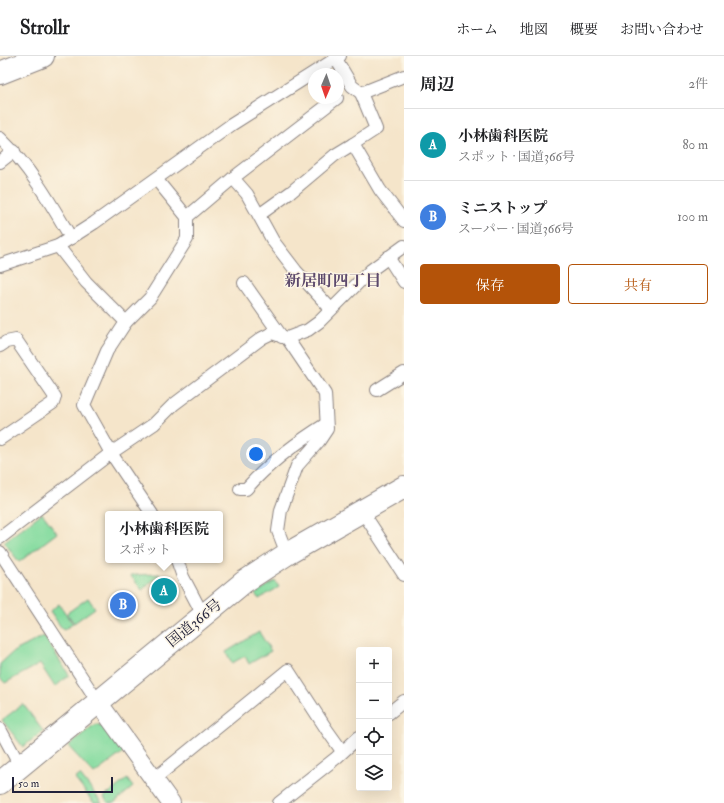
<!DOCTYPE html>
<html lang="ja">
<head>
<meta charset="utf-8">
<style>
  body { margin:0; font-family:"IM FELL Double Pica","Noto Serif JP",serif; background:#f6f6f6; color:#202124 }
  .controls { position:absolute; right:12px; bottom:12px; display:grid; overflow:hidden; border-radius:4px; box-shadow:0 4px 16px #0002 }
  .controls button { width:36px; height:36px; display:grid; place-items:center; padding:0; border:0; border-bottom:1px solid #e0e0e0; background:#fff; color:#202124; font:20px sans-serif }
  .compass { position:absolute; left:308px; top:12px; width:36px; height:36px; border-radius:50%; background:#fff; box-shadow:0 4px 16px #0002; rotate:182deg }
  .scale { position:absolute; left:12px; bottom:10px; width:101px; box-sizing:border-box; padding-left:4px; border:2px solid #22223b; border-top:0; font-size:11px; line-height:14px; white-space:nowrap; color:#22223b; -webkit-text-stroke:3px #fcf5e5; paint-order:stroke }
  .you { position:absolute; left:256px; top:398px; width:14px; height:14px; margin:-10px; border:3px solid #fff; border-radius:50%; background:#1a73e8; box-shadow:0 0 0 6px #1a73e833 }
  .badge { display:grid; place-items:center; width:26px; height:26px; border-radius:50%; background:#b45309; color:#fff; font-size:13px; font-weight:700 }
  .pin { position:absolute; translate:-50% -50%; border:2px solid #fff; box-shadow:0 1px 4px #0006 }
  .popup { position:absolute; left:105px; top:455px; width:118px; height:52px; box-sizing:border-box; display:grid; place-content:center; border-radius:4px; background:#fff; filter:drop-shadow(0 1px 3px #0005); font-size:13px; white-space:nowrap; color:#757577 }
  .popup b { font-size:15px; color:#202124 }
  .popup::after { content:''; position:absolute; left:50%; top:100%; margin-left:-8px; border:8px solid transparent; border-top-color:#fff }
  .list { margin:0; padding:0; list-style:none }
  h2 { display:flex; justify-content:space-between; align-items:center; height:52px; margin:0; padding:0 16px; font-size:17px }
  h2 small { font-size:13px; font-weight:400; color:#757577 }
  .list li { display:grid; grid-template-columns:26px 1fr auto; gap:12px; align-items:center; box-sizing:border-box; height:72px; padding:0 16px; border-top:1px solid #e0e0e0 }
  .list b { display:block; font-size:15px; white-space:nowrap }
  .list p { margin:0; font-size:13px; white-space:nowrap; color:#757577 }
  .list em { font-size:13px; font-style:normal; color:#757577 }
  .actions { display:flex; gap:8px; padding:12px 16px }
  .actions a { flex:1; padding:9px 0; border:1px solid #b45309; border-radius:4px; text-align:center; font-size:14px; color:#b45309 }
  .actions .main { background:#b45309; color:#fff }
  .icon { flex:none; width:22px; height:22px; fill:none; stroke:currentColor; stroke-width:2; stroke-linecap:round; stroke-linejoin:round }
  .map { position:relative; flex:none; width:404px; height:747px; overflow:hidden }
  header { display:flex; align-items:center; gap:24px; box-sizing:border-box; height:56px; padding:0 20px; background:#fff; border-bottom:1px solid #e0e0e0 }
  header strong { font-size:19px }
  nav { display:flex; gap:22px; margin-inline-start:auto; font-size:14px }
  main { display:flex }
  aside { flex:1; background:#fff }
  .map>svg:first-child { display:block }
  .grass { fill:#86dca0; stroke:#547f6e }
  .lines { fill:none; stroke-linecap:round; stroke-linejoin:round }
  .street-casing { stroke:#8c8482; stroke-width:14 }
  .secondary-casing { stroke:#8c8482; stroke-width:20 }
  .highway-casing { stroke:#8c8482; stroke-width:24 }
  .street { stroke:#fff; stroke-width:12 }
  .secondary { stroke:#fff; stroke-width:18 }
  .highway { stroke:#fff; stroke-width:22 }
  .labels { text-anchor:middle; stroke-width:3; stroke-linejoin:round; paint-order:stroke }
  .street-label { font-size:15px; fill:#22223b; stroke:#fcf5e5 }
  .neighbourhood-label { font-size:16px; font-weight:bold; fill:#5c496c; stroke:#fcf5e5 }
</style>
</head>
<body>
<header>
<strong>Strollr</strong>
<nav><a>ホーム</a><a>地図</a><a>概要</a><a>お問い合わせ</a></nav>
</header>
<main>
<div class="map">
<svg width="404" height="747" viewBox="0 0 404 747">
  <rect width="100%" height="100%" fill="#fcf5e5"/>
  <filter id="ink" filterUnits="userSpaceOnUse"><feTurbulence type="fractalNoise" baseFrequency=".025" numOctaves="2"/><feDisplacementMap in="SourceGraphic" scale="8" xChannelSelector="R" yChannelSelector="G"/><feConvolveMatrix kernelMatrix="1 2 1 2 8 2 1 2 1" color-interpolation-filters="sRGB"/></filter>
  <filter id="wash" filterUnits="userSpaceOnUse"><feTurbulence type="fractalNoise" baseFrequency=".012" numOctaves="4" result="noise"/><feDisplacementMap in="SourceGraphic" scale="16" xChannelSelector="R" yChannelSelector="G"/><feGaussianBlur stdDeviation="0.9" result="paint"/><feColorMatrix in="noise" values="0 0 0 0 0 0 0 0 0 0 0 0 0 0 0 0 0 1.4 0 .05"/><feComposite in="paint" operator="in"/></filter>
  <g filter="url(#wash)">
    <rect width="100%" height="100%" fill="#f5e5ca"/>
    <!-- grass -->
    <g class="grass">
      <path d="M42,457L57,477L19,506L4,486Z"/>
      <path d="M160,518L142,534L130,519Z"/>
      <path d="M275,525L279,531L259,543L255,538Z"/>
      <path d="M88,542L95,552L74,567L67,557Z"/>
      <path d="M59,548L73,568L63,574L50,555Z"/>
      <path d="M259,576L271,595L249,608L245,600L232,607L226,596Z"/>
      <path d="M44,580L69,619L55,631L40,608L5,627L0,622V608L13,596Z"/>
      <path d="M23,648L43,675L23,691L2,664Z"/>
      <path d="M95,668L107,671L125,695L94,718L68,690Z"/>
      <path d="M80,719L102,747H94L75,723Z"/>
      <path d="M127,723L133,731L114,747H108L104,741Z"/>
    </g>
  </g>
  <g filter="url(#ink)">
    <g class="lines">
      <defs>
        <g id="street">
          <path d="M336,3L352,30L361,37L404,20"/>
          <path d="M361,37L376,73L353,88L380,134L404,165"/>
          <path d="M0,82C30,111 50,146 71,182"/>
          <path d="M0,106L14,95"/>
          <path d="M233,122L247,138L273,185L296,215L331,253"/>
          <path d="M259,159L291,136L335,99L353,88"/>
          <path d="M187,161L233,122L337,42"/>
          <path d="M58,190L86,226L126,266"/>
          <path d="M388,201L404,226"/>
          <path d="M0,209L58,190L94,167L231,69L340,0"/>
          <path d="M244,227L282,281"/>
          <path d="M287,282L325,338L327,373L319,385L297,410L281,454L278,475L287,498"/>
          <path d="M0,290L6,286L16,284L55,341L53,347L0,383"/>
          <path d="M377,334L404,317"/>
          <path d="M240,433H246C269,407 297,386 326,368"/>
          <path d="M362,455L404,519"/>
          <path d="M152,458L111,397L84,349L107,295L126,266L150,242L187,183V161L156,123"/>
          <path d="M0,482L111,397L154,368L173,349L262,282L272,277L287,282L308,274L319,266L371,214L404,190"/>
          <path d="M0,496L98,646"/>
          <path d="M177,504L183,521L203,559"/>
          <path d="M389,657L404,645"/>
          <path d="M0,673L20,710"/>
          <path d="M154,723L288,614L327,674L342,695"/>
          <path d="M279,747L336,702L359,681"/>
        </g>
        <path id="secondary" d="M98,646L171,747"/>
        <g id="highway">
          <path d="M0,17L43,0"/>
          <path d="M0,727L244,526L287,498L404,431"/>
        </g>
      </defs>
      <!-- street casing -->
      <use href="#street" class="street-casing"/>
      <!-- secondary casing -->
      <use href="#secondary" class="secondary-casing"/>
      <!-- highway casing -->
      <use href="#highway" class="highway-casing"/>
      <!-- street -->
      <use href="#street" class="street"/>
      <!-- secondary -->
      <use href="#secondary" class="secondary"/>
      <!-- highway -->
      <use href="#highway" class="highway"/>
    </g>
  </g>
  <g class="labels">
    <!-- street labels -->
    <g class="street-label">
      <text transform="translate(194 567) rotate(-39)" y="5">国道366号</text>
    </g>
    <!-- neighbourhood labels -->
    <g class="neighbourhood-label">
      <text x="333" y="230">新居町四丁目</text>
    </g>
  </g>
</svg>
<div class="controls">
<button>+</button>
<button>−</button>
<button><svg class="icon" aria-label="locate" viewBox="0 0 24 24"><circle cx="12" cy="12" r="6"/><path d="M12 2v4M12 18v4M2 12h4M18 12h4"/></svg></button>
<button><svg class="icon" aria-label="layers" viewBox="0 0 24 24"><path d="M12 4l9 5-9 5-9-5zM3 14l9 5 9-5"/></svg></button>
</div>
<svg class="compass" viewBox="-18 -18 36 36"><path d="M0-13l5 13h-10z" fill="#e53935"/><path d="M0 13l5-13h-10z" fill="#757577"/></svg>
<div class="scale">50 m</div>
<div class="you"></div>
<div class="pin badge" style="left:164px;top:535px;background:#0f9aa8">A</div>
<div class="popup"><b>小林歯科医院</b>スポット</div>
<div class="pin badge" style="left:123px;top:549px;background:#3f7fe0">B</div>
</div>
<aside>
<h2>周辺<small>2件</small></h2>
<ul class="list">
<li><span class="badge" style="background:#0f9aa8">A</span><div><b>小林歯科医院</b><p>スポット · 国道366号</p></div><em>80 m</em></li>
<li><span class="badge" style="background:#3f7fe0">B</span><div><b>ミニストップ</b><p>スーパー · 国道366号</p></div><em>100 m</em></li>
</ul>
<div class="actions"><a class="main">保存</a><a>共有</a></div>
</aside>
</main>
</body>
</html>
